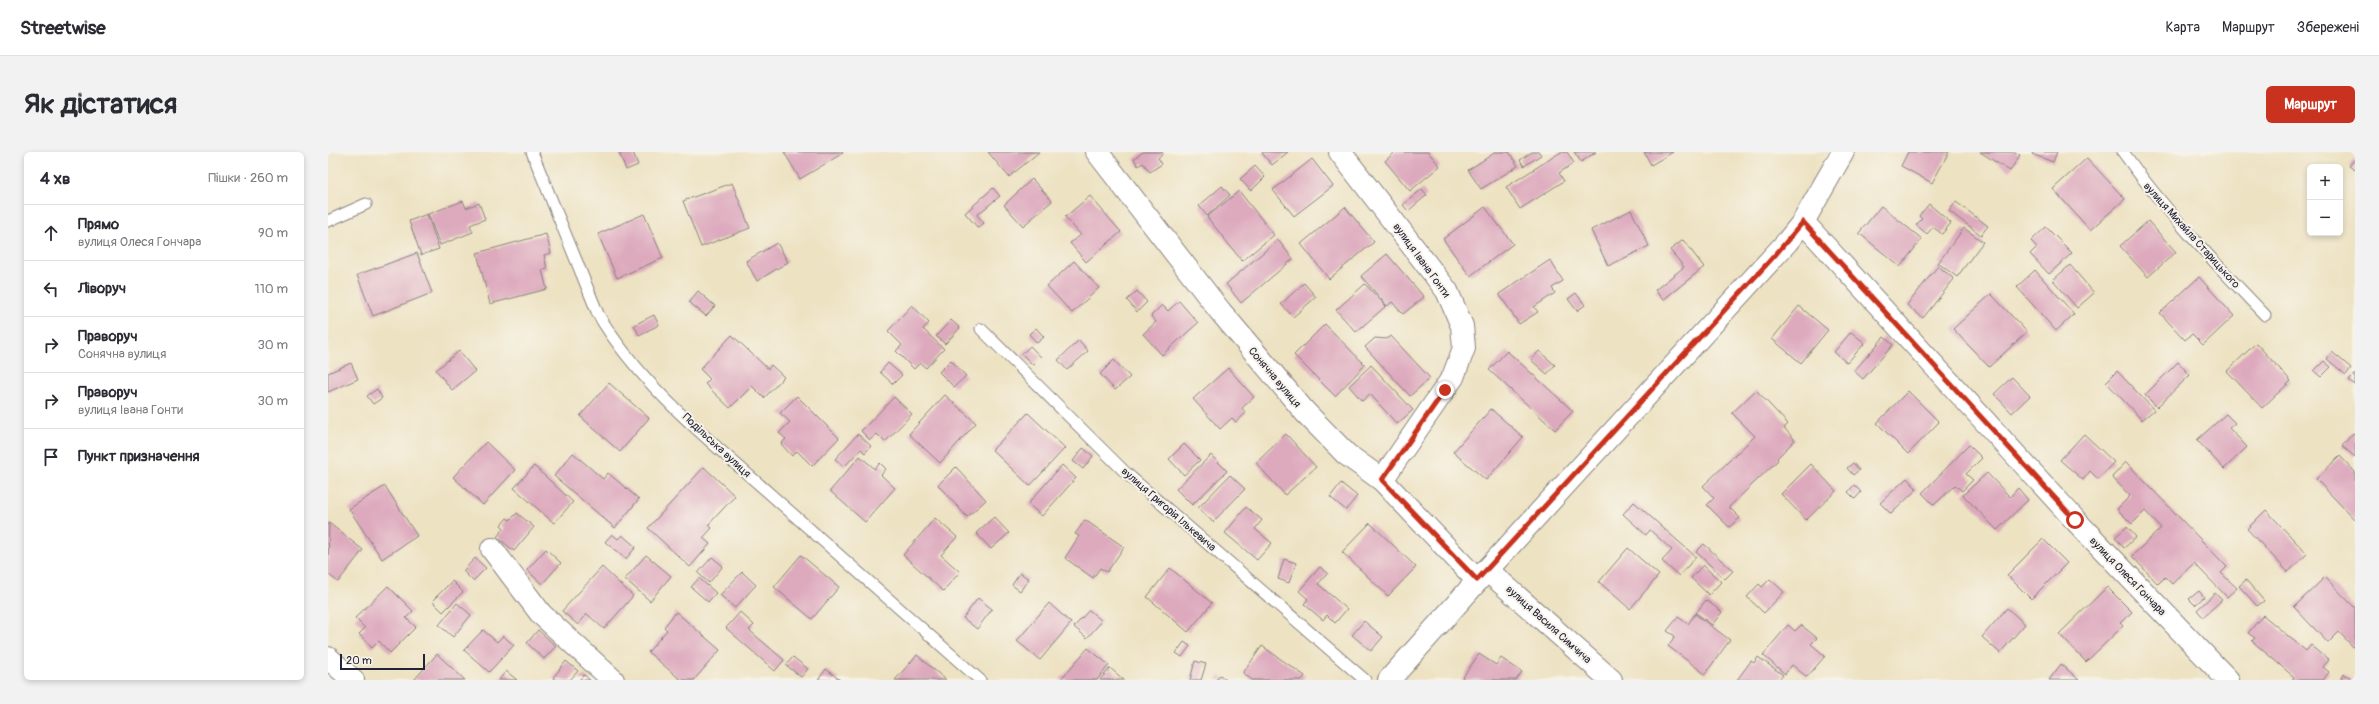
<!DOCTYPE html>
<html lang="uk">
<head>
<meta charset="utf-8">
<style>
  body { margin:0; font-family:Pangolin,sans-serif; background:#f2f2f3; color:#2b2b33 }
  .controls { position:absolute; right:12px; top:12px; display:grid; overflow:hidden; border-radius:6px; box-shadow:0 2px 6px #0003 }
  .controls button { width:36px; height:36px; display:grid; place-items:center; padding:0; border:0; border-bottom:1px solid #e1e1e2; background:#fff; color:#2b2b33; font:20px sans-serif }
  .scale { position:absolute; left:12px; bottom:10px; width:85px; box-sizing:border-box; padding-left:4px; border:2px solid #22223b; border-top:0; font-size:11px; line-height:14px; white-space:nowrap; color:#22223b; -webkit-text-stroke:3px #f7f3e8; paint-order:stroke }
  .stop { position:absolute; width:12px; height:12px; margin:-9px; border:3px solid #c8321e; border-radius:50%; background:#fff }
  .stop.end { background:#c8321e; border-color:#fff; box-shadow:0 1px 4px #0008 }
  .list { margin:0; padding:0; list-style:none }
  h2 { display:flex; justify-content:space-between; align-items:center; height:52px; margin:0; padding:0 16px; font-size:17px }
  h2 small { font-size:13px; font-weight:400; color:#7c7c81 }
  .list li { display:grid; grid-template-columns:26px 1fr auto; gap:12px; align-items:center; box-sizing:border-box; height:56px; padding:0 16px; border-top:1px solid #e1e1e2 }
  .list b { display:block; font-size:15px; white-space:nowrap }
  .list p { margin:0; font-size:13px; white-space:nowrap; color:#7c7c81 }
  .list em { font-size:13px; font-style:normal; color:#7c7c81 }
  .icon { flex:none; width:22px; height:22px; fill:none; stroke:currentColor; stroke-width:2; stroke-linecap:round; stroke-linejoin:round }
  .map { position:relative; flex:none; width:2027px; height:528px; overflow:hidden; border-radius:6px }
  header { display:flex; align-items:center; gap:24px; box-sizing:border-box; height:56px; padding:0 20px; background:#fff; border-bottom:1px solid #e1e1e2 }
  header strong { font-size:19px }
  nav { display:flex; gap:22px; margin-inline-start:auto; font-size:14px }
  .intro { display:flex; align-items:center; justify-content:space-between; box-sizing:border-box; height:96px; padding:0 24px }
  h1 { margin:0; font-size:28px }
  .button { padding:10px 18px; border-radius:6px; background:#c8321e; color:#fff; font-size:14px; font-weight:700 }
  main { display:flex; gap:24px; padding:0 24px }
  aside { flex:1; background:#fff; border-radius:6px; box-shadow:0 2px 6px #0003 }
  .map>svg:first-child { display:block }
  .building { fill:#dda9bd }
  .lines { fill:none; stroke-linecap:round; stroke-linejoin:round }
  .lane-casing { stroke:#88827e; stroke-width:13 }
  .street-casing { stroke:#88827e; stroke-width:24 }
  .secondary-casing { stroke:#88827e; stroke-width:24 }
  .lane { stroke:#fff; stroke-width:11 }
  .street { stroke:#fff; stroke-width:22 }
  .secondary { stroke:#fff; stroke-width:22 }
  .route { stroke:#c8321e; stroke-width:5 }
  .labels { text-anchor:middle; stroke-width:4; stroke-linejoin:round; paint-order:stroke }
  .street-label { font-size:11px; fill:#22223b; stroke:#f7f3e8 }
</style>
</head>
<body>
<header>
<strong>Streetwise</strong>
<nav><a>Карта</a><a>Маршрут</a><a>Збережені</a></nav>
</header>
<div class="intro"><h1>Як дістатися</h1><a class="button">Маршрут</a></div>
<main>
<aside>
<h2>4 хв<small>Пішки · 260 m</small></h2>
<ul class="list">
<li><svg class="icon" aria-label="ahead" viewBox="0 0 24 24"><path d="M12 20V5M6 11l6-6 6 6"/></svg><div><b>Прямо</b><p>вулиця Олеся Гончара</p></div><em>90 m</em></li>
<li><svg class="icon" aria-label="left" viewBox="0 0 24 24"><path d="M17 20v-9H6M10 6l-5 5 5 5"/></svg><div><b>Ліворуч</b></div><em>110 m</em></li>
<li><svg class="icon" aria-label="right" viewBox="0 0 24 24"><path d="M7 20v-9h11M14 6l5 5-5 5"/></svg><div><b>Праворуч</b><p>Сонячна вулиця</p></div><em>30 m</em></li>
<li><svg class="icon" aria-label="right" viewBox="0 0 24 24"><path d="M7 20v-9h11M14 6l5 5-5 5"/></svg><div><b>Праворуч</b><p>вулиця Івана Гонти</p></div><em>30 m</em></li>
<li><svg class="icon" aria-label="arrive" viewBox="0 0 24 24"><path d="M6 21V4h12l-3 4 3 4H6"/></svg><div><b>Пункт призначення</b></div></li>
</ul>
</aside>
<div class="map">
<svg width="2027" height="528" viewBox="0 0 2027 528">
  <rect width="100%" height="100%" fill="#f7f3e8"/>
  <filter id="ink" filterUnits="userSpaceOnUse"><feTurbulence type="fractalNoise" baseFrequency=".025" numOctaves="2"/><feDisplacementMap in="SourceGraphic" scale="8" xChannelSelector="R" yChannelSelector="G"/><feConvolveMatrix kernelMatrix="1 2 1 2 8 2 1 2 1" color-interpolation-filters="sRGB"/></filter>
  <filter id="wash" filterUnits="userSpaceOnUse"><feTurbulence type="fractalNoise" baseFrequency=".012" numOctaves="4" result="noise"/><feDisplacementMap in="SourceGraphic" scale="16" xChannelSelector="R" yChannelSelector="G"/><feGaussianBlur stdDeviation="0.9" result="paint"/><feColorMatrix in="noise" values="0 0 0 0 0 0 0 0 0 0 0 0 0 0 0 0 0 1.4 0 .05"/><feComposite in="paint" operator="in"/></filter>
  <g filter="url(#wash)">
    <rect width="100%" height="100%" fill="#ede2c2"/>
    <g id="blocks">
      <!-- building -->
      <g class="building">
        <path d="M291,0H305L310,13L298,18Z"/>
        <path d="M456,0H514L515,1L472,27Z"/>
        <path d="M660,0H711L681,25Z"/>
        <path d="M815,0H834L835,2L830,6L834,12L822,20L815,11L810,14L806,7Z"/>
        <path d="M936,0H960L944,13L934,1Z"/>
        <path d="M1067,0H1100L1112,14L1082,39L1057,9Z"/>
        <path d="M1168,0H1181L1190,14L1153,37L1140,18Z"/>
        <path d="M1204,0H1211L1213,3L1196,14L1192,8Z"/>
        <path d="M1233,0H1239L1246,11L1231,21L1236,29L1192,57L1178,35Z"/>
        <path d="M1246,0H1268L1253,10Z"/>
        <path d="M1316,0H1345L1323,13Z"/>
        <path d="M1580,0H1621L1604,31L1573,14Z"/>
        <path d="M1652,0H1687L1692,3L1682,19Z"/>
        <path d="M1705,0H1729L1725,10L1704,2Z"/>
        <path d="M1759,6L1797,47L1762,78L1725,37Z"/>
        <path d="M984,7L1005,34L966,64L945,38Z"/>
        <path d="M2027,7V18L2021,14Z"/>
        <path d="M927,14L937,25L923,39L912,27Z"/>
        <path d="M704,27L724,49L695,74L676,53Z"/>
        <path d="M404,31L422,76L373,95L355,49Z"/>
        <path d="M894,34L902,43L879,64L871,54Z"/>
        <path d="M665,36L672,44L649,63L656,71L650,76L637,61Z"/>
        <path d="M1094,37L1099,43L1080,59L1075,53Z"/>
        <path d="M911,39L946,83L914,109L879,65Z"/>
        <path d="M762,44L793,80L758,110L742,91L753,83L737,65Z"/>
        <path d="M135,49L138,56L151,51L157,67L142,73L145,80L112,93L100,62Z"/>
        <path d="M1628,50L1660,74L1653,83L1621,59Z"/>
        <path d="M1601,52L1623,71L1614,82L1605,75L1599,82L1588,73L1594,67L1591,64Z"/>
        <path d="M1553,54L1594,87L1572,115L1531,81Z"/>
        <path d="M1017,55L1046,90L1001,127L973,92Z"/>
        <path d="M1157,55L1185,92L1142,124L1115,87Z"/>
        <path d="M1303,58L1321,94L1280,114L1263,78Z"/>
        <path d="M99,62L111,97L93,103L81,69Z"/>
        <path d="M316,62L335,106L289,126L270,82Z"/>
        <path d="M1820,69L1848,100L1820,125L1792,94Z"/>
        <path d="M1718,75L1744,101L1721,122L1702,102L1709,95L1703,89Z"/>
        <path d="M1636,76L1655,90L1629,125L1610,111Z"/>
        <path d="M218,82L223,101L216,103L219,117L214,118L219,137L162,152L149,101Z"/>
        <path d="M950,88L965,107L913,151L898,132Z"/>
        <path d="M1355,88L1376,115L1335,148L1327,138L1356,115L1342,98Z"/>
        <path d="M449,91L460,110L429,129L418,109Z"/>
        <path d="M89,101L104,141L45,164L29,123Z"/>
        <path d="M1059,102L1096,145L1075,162L1064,150L1059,154L1033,124Z"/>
        <path d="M1222,108L1235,129L1224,136L1227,141L1206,155L1210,160L1191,172L1171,142Z"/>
        <path d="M746,109L771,136L744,161L719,134Z"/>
        <path d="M1742,113L1766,141L1749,156L1725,128Z"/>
        <path d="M1610,114L1626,127L1595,166L1579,153Z"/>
        <path d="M1707,118L1746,162L1728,179L1689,135Z"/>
        <path d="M1871,125L1906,164L1875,193L1864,182L1857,188L1832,161Z"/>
        <path d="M976,131L988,145L965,165L953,152Z"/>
        <path d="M1037,132L1058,154L1028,180L1008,158Z"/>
        <path d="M370,139L387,154L378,164L361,150Z"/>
        <path d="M809,139L819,150L809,160L799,148Z"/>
        <path d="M1248,141L1257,153L1249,159L1240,147Z"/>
        <path d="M1663,142L1699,180L1661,215L1625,177Z"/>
        <path d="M851,149L870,171L834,203L815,182L828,170L823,164L834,153L840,159Z"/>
        <path d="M584,153L601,171L595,177L616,197L598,216L592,211L586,217L568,199L574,193L560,179Z"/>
        <path d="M1471,154L1500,178L1473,211L1444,187Z"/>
        <path d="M326,163L331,173L311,183L306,173Z"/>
        <path d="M623,168L632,176L617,192L608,184Z"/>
        <path d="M997,172L1037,213L1007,244L966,203Z"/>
        <path d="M708,176L716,185L709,191L701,182Z"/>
        <path d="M1523,180L1537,191L1519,211L1506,200Z"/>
        <path d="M404,183L440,217L443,213L456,225L436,246L424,234L402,256L377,232L382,227L372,217Z"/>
        <path d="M1063,184L1102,226L1082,244L1037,195L1047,186L1058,187Z"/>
        <path d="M1556,185L1565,193L1535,227L1526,219Z"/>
        <path d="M751,188L760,199L739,218L730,208Z"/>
        <path d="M1928,191L1963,229L1934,256L1899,219Z"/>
        <path d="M702,194L713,205L705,213L694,202Z"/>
        <path d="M131,199L147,219L124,238L108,218Z"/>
        <path d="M1179,199L1245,259L1227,278L1161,218Z"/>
        <path d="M1211,199L1227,213L1219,222L1203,208Z"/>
        <path d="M2004,200L2023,216L2018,223L1999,207Z"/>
        <path d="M623,208L638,224L626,235L611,220Z"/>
        <path d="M786,208L802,225L787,238L772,222Z"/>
        <path d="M1996,209L2003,215L1993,225L1986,219Z"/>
        <path d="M1850,210L1862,223L1829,255L1817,243Z"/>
        <path d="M23,211L30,227L0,240V221Z"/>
        <path d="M560,211L574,223L565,232L552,220Z"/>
        <path d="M1043,213L1085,258L1069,272L1042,242L1034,249L1021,234Z"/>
        <path d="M900,216L926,245L914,256L918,261L908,270L904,266L892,277L865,247Z"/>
        <path d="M1789,219L1826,258L1814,268L1778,230Z"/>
        <path d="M2027,222V233L2021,228Z"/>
        <path d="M1684,225L1702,244L1684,261L1666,242Z"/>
        <path d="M281,231L321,266L292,300L252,264Z"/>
        <path d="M49,237L54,246L45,252L39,244Z"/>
        <path d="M1428,238L1460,272L1456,276L1467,288L1449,306L1450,308L1401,355L1412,366L1401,375L1379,353L1386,346L1375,334L1427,284L1404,261Z"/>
        <path d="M1580,239L1611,270L1580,302L1549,271Z"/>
        <path d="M617,243L648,271L612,311L581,282Z"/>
        <path d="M469,244L511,286L484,314L469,299L464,304L453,292L458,287L451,281L462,270L452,261Z"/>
        <path d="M566,245L584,262L557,290L549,282L542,288L533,279Z"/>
        <path d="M1163,257L1195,285L1158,328L1125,300Z"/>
        <path d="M700,261L737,296L702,334L664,298Z"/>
        <path d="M1898,262L1907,271L1901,276L1919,295L1896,317L1869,288Z"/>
        <path d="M2025,281L2027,282V305L2014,294Z"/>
        <path d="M530,282L543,294L537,301L533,297L516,315L507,307Z"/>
        <path d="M958,282L988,315L957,343L928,311Z"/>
        <path d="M1756,282L1786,310L1770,327L1762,319L1755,328L1732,308Z"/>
        <path d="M158,290L187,318L155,353L125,325Z"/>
        <path d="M856,292L872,308L856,323L841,307Z"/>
        <path d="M1641,293L1654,306L1638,322L1645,328L1634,339L1627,333L1606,353L1594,341Z"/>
        <path d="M755,296L765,304L755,317L745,309Z"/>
        <path d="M245,301L275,327L280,321L311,347L287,376L226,324Z"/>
        <path d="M883,303L899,319L864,353L848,337Z"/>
        <path d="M532,304L547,317L552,311L558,317L553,323L567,336L537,370L502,339Z"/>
        <path d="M2012,304L2027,320V368L1988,327Z"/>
        <path d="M1798,310L1899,415L1893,421L1909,436L1899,445L1866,411L1844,432L1837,425L1830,432L1804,404L1833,376L1817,359L1804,372L1789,357L1802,344L1784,325Z"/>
        <path d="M1525,311L1531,318L1525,323L1519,316Z"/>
        <path d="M1483,312L1508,339L1478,368L1453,342Z"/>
        <path d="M734,313L748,326L714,364L700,352Z"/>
        <path d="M206,314L245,350L226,371L186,336Z"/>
        <path d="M376,315L407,344L380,373L384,376L375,386L382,392L362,415L320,376Z"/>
        <path d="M628,315L658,348L639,365L610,333Z"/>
        <path d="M1659,321L1682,345L1690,336L1700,348L1669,378L1635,343Z"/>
        <path d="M902,323L917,337L885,370L870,356Z"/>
        <path d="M1579,326L1589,337L1563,362L1552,351Z"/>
        <path d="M1013,331L1029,344L1018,358L1002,345Z"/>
        <path d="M1526,333L1533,340L1527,347L1520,340Z"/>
        <path d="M57,334L89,384L54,407L21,357Z"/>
        <path d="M1306,350L1368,405L1351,424L1334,409L1344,398L1322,378L1318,383L1295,362Z"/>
        <path d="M918,355L934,368L927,377L944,391L929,408L897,381Z"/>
        <path d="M1938,358L1979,402L1960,420L1919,377Z"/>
        <path d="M189,361L206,375L186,399L169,385L176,376L173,373L179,366L182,368Z"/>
        <path d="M666,365L681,381L663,397L648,381Z"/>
        <path d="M607,366L629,385L613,403L632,420L615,439L575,403Z"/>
        <path d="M757,368L796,395L779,420L772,416L765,426L737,406L751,384L747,382Z"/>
        <path d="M1,371L35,398L10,430L0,422Z"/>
        <path d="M1042,371L1088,415L1060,444L1014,400Z"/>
        <path d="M1799,375L1808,385L1796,396L1787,385Z"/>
        <path d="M284,382L290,387L294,383L308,395L298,407L277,390Z"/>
        <path d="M1715,387L1739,411L1703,447L1679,423Z"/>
        <path d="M1376,392L1405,419L1397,427L1368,400Z"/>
        <path d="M1300,396L1331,423L1302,457L1271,430Z"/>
        <path d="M218,397L233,411L214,432L199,418Z"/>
        <path d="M318,403L343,424L322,449L297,427Z"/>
        <path d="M473,403L511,435L484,467L446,435Z"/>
        <path d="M384,405L395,414L381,431L370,421Z"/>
        <path d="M147,406L158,416L145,429L135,419Z"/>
        <path d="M956,407L968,411L961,431L950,427Z"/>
        <path d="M1375,413L1393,430L1381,443L1363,426Z"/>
        <path d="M274,415L305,444L276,477L259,462L250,473L234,459Z"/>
        <path d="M992,415L1000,421L990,432L1019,457L1007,471L999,463L995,468L976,452L980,447L971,439Z"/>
        <path d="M842,416L884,451L860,480L819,445Z"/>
        <path d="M414,420L428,433L407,456L392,443Z"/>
        <path d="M692,421L701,427L692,439L684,433Z"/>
        <path d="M1997,425L2027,456V497L2011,480L2000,491L1966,455Z"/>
        <path d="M371,426L388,441L380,450L363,435Z"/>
        <path d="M1442,427L1456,440L1436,461L1419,445L1431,432L1434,435Z"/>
        <path d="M1918,428L1936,449L1929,454L1911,434Z"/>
        <path d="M124,429L135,440L115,460L104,449Z"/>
        <path d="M60,434L85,459L78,466L88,475L62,501L51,489L44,496L31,482L37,476L27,466Z"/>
        <path d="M1779,435L1804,460L1792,471L1795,474L1758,510L1731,482Z"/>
        <path d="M1871,439L1876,445L1867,453L1861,447Z"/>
        <path d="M1887,441L1894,448L1875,465L1869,458Z"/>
        <path d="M650,446L664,457L649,477L635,466Z"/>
        <path d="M1378,448L1394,460L1384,473L1368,461Z"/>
        <path d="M129,451L143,463L125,485L111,473Z"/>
        <path d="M721,451L743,471L712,508L689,489Z"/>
        <path d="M1679,456L1697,472L1672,501L1654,485Z"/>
        <path d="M761,458L774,469L759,486L746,475Z"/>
        <path d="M348,460L392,498L366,528H353L320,500L339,478L336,475Z"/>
        <path d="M412,460L426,473L421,478L456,508L447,519L398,476Z"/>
        <path d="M1367,462L1402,488L1377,522L1340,494L1347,484L1339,479L1350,465L1360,472Z"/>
        <path d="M1935,463L1978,499L1983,493L2001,508L1995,515L2001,520L1995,528H1964L1966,525L1924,489L1927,486L1920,481Z"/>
        <path d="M1036,469L1055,485L1043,499L1024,483Z"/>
        <path d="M1460,473L1467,479L1473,473L1489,486L1483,492L1497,504L1479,525L1464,513L1457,522L1435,503Z"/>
        <path d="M155,478L169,490L175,484L186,493L161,520L136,498Z"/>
        <path d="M210,478L228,494L216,507L199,491Z"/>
        <path d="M856,490L862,494L854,505L848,501Z"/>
        <path d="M934,494L977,524L974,528H924L915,521Z"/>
        <path d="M760,496L781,513L769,528H732Z"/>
        <path d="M109,502L137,528H86Z"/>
        <path d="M1151,502L1168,513L1173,506L1194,520L1188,528H1133Z"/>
        <path d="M589,503L618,528H567Z"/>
        <path d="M465,505L480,517L473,525L458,513Z"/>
        <path d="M1430,505L1455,523L1451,528H1409L1423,509L1426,511Z"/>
        <path d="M238,509L250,519L242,528H228L225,526Z"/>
        <path d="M867,509L878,512L873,528H862Z"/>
        <path d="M1733,512L1751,528H1721Z"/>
        <path d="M782,516L796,528H772Z"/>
        <path d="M498,517L512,528H490Z"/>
        <path d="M178,519L189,528H171Z"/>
        <path d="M2016,522L2026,528H2012Z"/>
        <path d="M256,523L262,528H251Z"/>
        <path d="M892,523L898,528H888Z"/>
      </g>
    </g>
  </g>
  <g filter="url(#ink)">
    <use href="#blocks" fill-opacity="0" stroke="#88827e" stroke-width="1"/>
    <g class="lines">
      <defs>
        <g id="lane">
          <path d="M204,0L270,162C312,233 380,287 441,341C512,404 582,466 652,528"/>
          <path d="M1795,0C1837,59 1887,111 1937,163"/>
          <path d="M0,69L38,52"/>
          <path d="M653,177L799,322L1037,528"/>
        </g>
        <g id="street">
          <path d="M769,0L892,159L977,260L1018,302L1054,328L1149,428"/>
          <path d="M1012,0L1119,139L1134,174L1136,196L1125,225L1054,328"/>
          <path d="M1475,70L1747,368L1900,528"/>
          <path d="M164,397L213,462L285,528"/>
          <path d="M1159,418L1283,528"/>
          <path d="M0,506L25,528"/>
        </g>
        <path id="secondary" d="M1061,528L1159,418L1459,90L1475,70L1515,0"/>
      </defs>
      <!-- lane casing -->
      <use href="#lane" class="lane-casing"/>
      <!-- street casing -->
      <use href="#street" class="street-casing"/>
      <!-- secondary casing -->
      <use href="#secondary" class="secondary-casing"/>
      <!-- lane -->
      <use href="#lane" class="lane"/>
      <!-- street -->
      <use href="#street" class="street"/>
      <!-- secondary -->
      <use href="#secondary" class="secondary"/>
    </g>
  </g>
  <g class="lines" filter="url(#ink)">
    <!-- route -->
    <path class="route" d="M1117,238L1054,328L1149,428L1448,102L1475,70L1747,368"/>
  </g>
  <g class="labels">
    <!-- street labels -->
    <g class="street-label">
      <text transform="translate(1864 83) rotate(48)" y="4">вулиця Михайла Старицького</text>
      <text transform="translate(1094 108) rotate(54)" y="4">вулиця Івана Гонти</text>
      <text transform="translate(947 225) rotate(50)" y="4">Сонячна вулиця</text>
      <text transform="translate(389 293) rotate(43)" y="4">Подільська вулиця</text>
      <text transform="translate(841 357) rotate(41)" y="4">вулиця Григорія Ількевича</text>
      <text transform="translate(1800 424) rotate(46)" y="4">вулиця Олеся Гончара</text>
      <text transform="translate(1221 472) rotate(42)" y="4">вулиця Василя Симчича</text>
    </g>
  </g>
</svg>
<div class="controls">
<button>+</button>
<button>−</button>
</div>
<div class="scale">20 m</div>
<div class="stop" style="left:1747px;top:368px"></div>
<div class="stop end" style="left:1117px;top:238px"></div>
</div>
</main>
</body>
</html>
